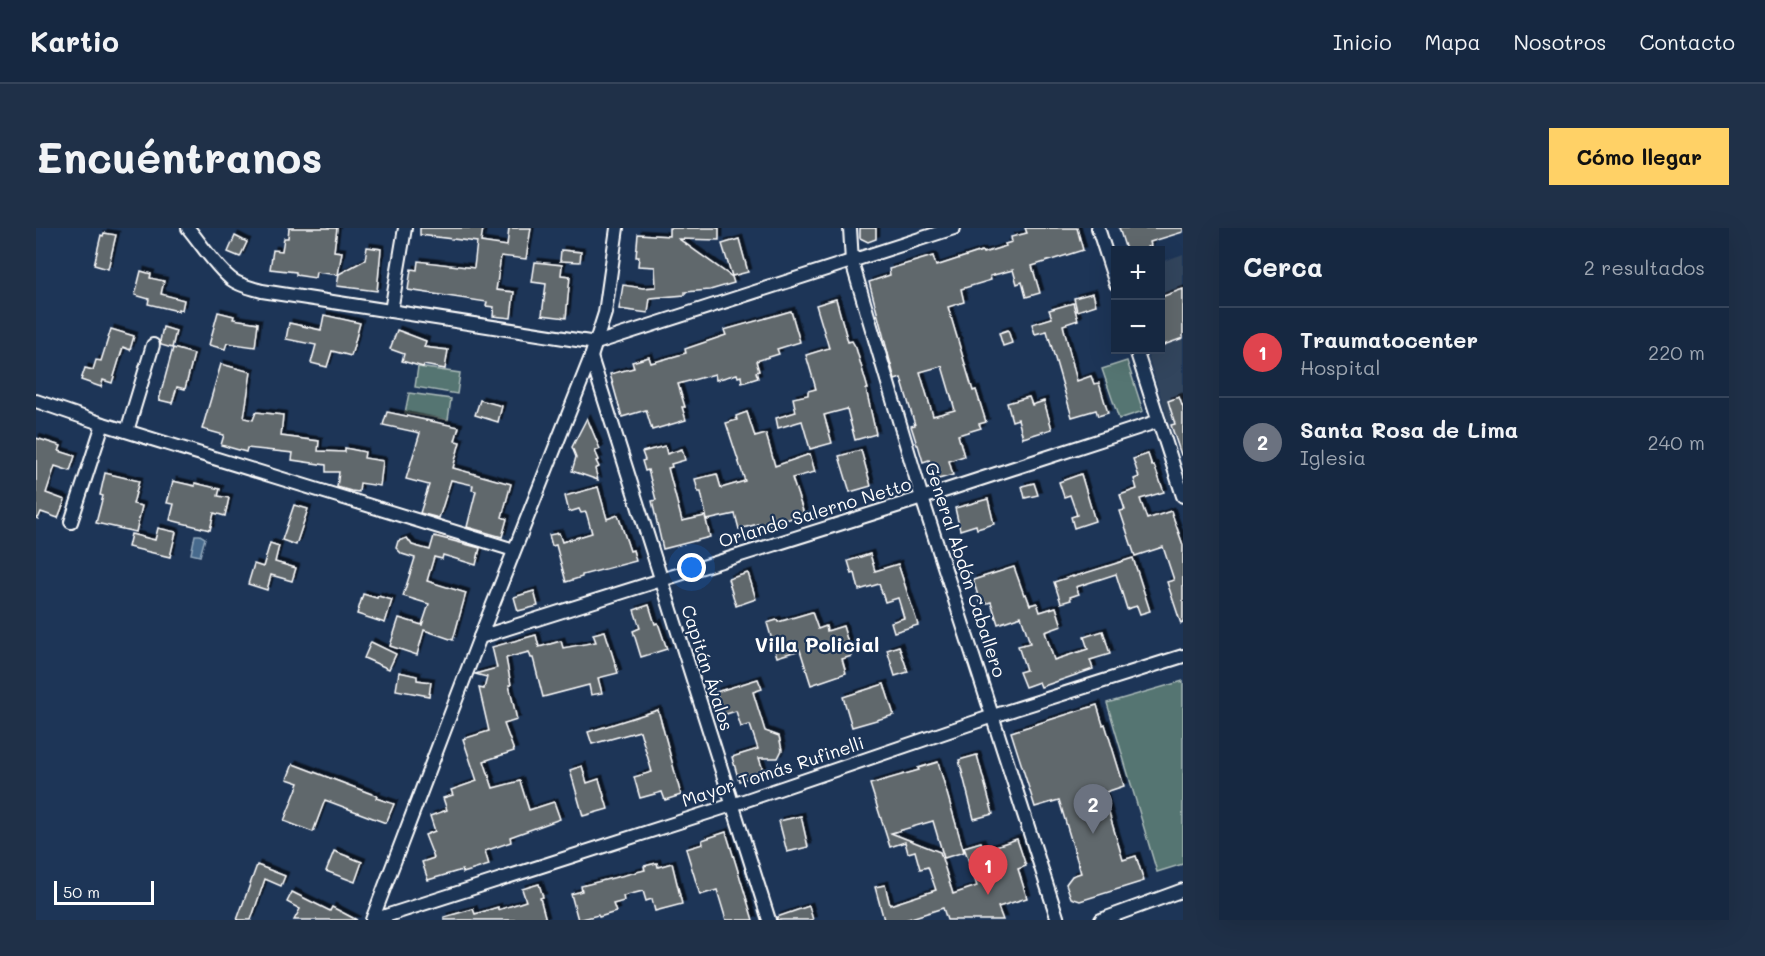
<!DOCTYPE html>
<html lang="es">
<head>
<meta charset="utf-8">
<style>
  body { margin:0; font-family:Mali,sans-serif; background:#1f3048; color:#f1f3f6 }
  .controls { position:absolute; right:18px; top:18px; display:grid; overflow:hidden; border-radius:0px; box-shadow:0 6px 24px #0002 }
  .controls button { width:54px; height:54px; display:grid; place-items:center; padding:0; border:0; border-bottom:2px solid #35445a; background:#162841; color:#f1f3f6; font:30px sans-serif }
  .scale { position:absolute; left:18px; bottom:15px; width:100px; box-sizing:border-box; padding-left:6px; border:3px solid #fff; border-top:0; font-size:16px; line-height:21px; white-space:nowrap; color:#fff; -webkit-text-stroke:4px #1d3557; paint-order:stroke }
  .you { position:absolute; left:656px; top:340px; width:21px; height:21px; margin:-15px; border:4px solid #fff; border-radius:50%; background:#1a73e8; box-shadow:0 0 0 9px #1a73e833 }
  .badge { display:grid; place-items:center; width:39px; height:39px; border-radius:50%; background:#ffd166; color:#fff; font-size:20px; font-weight:700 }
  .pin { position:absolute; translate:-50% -50px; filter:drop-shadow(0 2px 3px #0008) }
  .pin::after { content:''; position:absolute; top:32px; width:21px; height:18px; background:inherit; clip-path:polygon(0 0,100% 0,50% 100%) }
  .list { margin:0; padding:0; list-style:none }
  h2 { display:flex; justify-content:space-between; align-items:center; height:78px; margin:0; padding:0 24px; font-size:26px }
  h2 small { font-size:20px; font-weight:400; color:#9ea6b1 }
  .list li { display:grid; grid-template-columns:39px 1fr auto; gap:18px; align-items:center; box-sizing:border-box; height:90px; padding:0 24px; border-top:2px solid #35445a }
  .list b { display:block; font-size:22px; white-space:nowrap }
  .list p { margin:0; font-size:20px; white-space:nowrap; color:#9ea6b1 }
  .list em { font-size:20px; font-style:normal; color:#9ea6b1 }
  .map { position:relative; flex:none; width:1147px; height:692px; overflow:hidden; border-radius:0px }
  header { display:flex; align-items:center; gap:36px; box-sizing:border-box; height:84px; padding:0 30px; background:#162841; border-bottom:2px solid #35445a }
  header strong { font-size:28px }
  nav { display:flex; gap:33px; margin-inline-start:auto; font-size:21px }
  .intro { display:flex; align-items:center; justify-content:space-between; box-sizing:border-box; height:144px; padding:0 36px }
  h1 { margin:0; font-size:42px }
  .button { padding:15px 27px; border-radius:0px; background:#ffd166; color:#111; font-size:21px; font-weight:700 }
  main { display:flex; gap:36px; padding:0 36px }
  aside { flex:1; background:#162841; border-radius:0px; box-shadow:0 6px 24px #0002 }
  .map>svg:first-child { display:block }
  .built { fill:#31445d }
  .green { fill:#557472; stroke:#aabab8; stroke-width:1.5 }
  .water { fill:#466b8d; stroke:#90a6bb; stroke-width:1.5 }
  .building { fill:#61676c; stroke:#fff; stroke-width:1.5; fill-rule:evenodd; filter:url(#shadow) }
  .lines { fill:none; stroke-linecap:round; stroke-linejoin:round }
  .minor-casing { stroke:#fff; stroke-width:16 }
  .minor { stroke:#1d3557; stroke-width:12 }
  .labels { text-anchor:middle; stroke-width:4.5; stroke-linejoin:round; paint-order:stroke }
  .street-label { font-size:18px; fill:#fff; stroke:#1d3557 }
  .neighbourhood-label { font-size:20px; font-weight:bold; fill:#fff; stroke:#1d3557 }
</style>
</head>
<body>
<header>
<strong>Kartio</strong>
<nav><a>Inicio</a><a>Mapa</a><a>Nosotros</a><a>Contacto</a></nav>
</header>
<div class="intro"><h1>Encuéntranos</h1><a class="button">Cómo llegar</a></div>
<main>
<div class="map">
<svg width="1147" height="692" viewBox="0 0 1147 692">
  <defs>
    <filter id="shadow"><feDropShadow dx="3.5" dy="-3.5" stdDeviation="0" flood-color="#0009"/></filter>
  </defs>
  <rect width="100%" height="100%" fill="#1d3557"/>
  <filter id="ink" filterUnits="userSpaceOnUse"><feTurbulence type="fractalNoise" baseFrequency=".0167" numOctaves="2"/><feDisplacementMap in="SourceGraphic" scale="12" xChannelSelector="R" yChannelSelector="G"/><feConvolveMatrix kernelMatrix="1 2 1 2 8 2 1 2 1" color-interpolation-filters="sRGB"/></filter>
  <g filter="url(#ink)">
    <!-- built -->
    <path class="built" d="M1147,26V205L1137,208L1110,122H1124L1125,34Z"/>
    <!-- green -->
    <g class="green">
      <path d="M1091,133L1107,183L1083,191L1066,141Z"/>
      <path d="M382,139L424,145L421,166L379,159Z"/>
      <path d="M373,165L415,171L412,192L369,185Z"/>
      <path d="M1147,453V636L1121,644L1071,475Z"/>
    </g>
    <!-- water -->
    <path class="water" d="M159,307H164L169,310L164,328L155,326Z"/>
    <!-- building -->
    <g class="building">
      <path d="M253,0H301L298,23L306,24L302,47L280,44L279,50L260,47V44L234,41L237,22L246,23L248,10H252Z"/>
      <path d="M384,0H447L445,14L471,18L473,0H495L490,31L465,28L460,62L478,64L475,90L457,88L458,79L450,78L451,74L372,62L375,41L381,42L382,33L438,40L441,14L384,7Z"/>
      <path d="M633,0H683V12L643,11L696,49L698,55L674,62L649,64V67L614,70L612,85L583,81L587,57L607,60L620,59L619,39L602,38L603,29H600L602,6L633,8Z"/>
      <path d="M824,0H840V11L832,14L824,10Z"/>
      <path d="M989,0H1041L1047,22L996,38L1004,65L990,69L986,54L981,56L977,42L954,48L955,52L925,61L928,74L912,79L937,163L940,162L950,194L943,196L945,200L922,207L928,228L913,233L917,247L899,252L893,232L887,234L882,217H881L875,198L879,197L865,150L859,152L833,54L854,47L853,41L897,28L900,38L946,23L947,25L970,18L969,16L976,14L975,9L991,5ZM906,138L919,182L897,188L884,144Z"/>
      <path d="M1083,0H1147V4L1114,14L1115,18L1112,19L1113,22H1090Z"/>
      <path d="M68,5L80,7L72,41L58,37L65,7L67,8Z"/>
      <path d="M199,8L211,14L204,29L192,24Z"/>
      <path d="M703,11L712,44L696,48L686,16Z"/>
      <path d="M331,19L345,21L341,63L301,58L303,46L329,32Z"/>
      <path d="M525,22L545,24L544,34L524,33Z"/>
      <path d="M499,34L526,37L525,47L534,48L530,90L506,87L510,56L496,54Z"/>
      <path d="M105,43L115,46L114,50L128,53L125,66L148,72L146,82L142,81V83L112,76L113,71L99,67Z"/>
      <path d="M1147,61V110L1125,118V69Z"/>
      <path d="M1057,65L1060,77L1041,83L1038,70Z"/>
      <path d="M800,71L812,114L816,113L820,120L832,161H830L840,206L819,212L811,181L788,187L796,215L774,221L766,193L742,200L740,190L760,184L757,170L772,167V163L780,161L770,127L793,120L780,77Z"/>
      <path d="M1037,75L1042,92L1027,97L1041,153L1055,148L1058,156L1063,155L1072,185L1062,188L1060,182L1036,189L1011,103L999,106L996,96L1016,90L1013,82Z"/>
      <path d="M755,83L764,114L741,121L743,126L720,133L723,143L720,144L722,150L706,155L705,148L702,149L701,146L680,152L679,146L642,156L649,179H646L650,192L616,202L610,182L586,189L574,146L598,140L596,134L613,129L615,135L650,125L649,121L690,107L688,102Z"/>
      <path d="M182,84L198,88L197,91L222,95L219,119L191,115L189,121L173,117Z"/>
      <path d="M288,87L324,95L315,128L296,123L291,139L275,135L280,117L250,111L253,95L285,102Z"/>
      <path d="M127,99L140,103L136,120L125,117L124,113Z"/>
      <path d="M75,101L98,108L94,122L87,119L76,155L67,152L65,159L45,152L49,140L57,142L60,132L65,133Z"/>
      <path d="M361,102L390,113L388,119L412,122L409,141L388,137L387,139L366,133L368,126L354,121Z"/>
      <path d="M972,102L976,115L967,118L963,105Z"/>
      <path d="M137,120L158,126L149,161L141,159L136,175L123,172Z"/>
      <path d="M185,136L215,144L208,190L217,192L220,184L247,187L245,208L283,213L282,223L309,224V220L329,224L328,230L347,233L344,258L324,255L323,264L315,263L301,259L303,244H290V237L256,232L257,225L211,220L210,224L185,217L188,207L166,201Z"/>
      <path d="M993,169L996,177L1008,173L1016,201L987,210L982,191L976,193L971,175Z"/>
      <path d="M1143,169L1147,180V226L1145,227L1135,197L1139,196L1132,173Z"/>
      <path d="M444,172L466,178L462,194L439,187Z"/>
      <path d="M351,184L423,199L419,213L424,214L417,240L475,256L466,289L471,291L466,309L431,299L440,263L436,262L437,257L415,252L403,290L384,285L393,257L370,251L384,205L347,197Z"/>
      <path d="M711,184L719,209L730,206L739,238L774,226L779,244L756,250L768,286L723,301L722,296L703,301L699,286L671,292L665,264H662L659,251L681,246L685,260L709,253L690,195L701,192L700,188Z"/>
      <path d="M551,190L564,221L559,223L563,232L560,233L563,239L559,241L562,252L536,243L540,229L536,219Z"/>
      <path d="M0,210L25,218L23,223L39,228L34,243L19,238L10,265L29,272L22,290L5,284L2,291L0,290Z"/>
      <path d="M629,218L631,226L646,221L649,232L635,236L636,239L632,240L646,293L669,288L674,309L627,321L616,273L620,272L612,242L609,243L606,233L609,232L606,224Z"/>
      <path d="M825,222L835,258L814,264L803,228Z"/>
      <path d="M1112,226L1116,238L1118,237L1128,264L1104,271L1111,291L1135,283L1147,317V395L1145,396L1131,354L1138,352L1127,319L1099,328L1084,283L1089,282L1084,267L1101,261L1098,251L1103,249L1097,231Z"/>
      <path d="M69,245L103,253L97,276L106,278L100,304L60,295L67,268L64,267Z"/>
      <path d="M1045,246L1059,293L1038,300L1035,289L1041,287L1034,267L1028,269L1023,254Z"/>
      <path d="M137,253L159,258V255L184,261L182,268L193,270L189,288L178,285L174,302L134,292L138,276L131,275Z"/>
      <path d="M998,255L1002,267L989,270L986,258Z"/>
      <path d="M562,259L571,291L582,287L594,323L597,322L600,333L546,347V349L530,354L520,317L516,318L513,307L523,305L526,314L556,305L550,284L545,285L543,281L533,284L529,268Z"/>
      <path d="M952,271L958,296L941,301L940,297L924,302L919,280Z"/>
      <path d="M258,277L272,281L260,317L246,312Z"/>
      <path d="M122,300L140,304L134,329L92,319L95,306L119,312Z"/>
      <path d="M398,308L444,320L440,337L407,327L406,331L398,329L391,353L430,365L417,412L388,402L381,427L354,418L363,390L386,397L393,376L367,368L379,330L366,326L360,320L362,313L371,310L376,317L394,322Z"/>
      <path d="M234,315L243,318L239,334L260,340L256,353L235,347L231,362L212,356L218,336L227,339Z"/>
      <path d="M834,326L839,343L862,336L882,397L858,404L855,394L868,390L862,370L849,374L843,356L823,362L819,345L816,346L812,333Z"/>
      <path d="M1097,330L1114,383L1104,386L1101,378L1091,381L1080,346L1040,359L1043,366L1034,369L1035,372L1025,375L1018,354L1037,348V349Z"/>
      <path d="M978,339L988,367L990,366L994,377L1001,375L1004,384L1020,379L1026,398L1009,404L1018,432L1052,421L1048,409L1067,403L1074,426L1054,432L1057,441L1005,459L1003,454L989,459L983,444L990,442L982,418L994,415L985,388L962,396L955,374L945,377L937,352Z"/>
      <path d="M712,345L720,371L700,378L692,351Z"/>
      <path d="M498,363L502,378L482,383L478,369Z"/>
      <path d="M327,366L341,370L342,368L356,372L349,395L321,386Z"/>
      <path d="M613,377L619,396L622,395L631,421L605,429L597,403L604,400L598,382Z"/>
      <path d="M776,384L782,401L790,398L791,403L807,398L816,428L806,431L810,445L775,457L764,422L741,429L731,395L741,392L742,394Z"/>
      <path d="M569,403L582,445L562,450L566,465L555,467L553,457L507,469L497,430H495L493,424L470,430L475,457H473L481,492L468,496L478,523L448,533L457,560L484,553L493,582L518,574L524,591L474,609L475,614L449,623L453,637L427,645L426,642L392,652L386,634L398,630L389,607L399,603L394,588L411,582L407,570L417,567L415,562L441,553L427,511L453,503L443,460L448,461L451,449L439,446L461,440L456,419L500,407L503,419L525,413L527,420L560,414L557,406Z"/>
      <path d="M335,414L360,426L353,441L328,430Z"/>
      <path d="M863,418L872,444L859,448L851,422Z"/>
      <path d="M363,444L381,448V452L395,454L393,468L360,462Z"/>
      <path d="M722,451L726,461L717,464L729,503L743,508L746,522L742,530H723L728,545L703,553L696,529L722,521L714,497L705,499L700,483L687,487L680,464Z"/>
      <path d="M848,456L858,487L816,499L807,469Z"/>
      <path d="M1061,477L1067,497L1069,496L1088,558L1067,565L1087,632L1100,628L1108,653L1044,673L1035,670L1030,656L1036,648L1045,645L1023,572L999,579L975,504Z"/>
      <path d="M622,482L645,567L629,572L626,564L604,570L598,549L616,544L604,503L556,516L552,504Z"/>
      <path d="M941,527L957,586L938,591L923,532Z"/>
      <path d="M902,534L928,624L908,630L897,593L855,605L904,624L917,666L941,658L928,619L945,614L948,622L981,611L990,638L982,641L991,670L962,679L967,692H911L907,680L869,692H848L839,659L849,657L854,677L900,662L892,639L884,641L879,623L872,625L869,614L854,619L834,556L883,542L882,540Z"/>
      <path d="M257,536L341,568L340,570L358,576L350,595L289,572L277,604L248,593L263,555L251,551Z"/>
      <path d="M546,538L551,555L563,551L572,581L547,588L534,542Z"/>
      <path d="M765,588L772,619L751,624L743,593Z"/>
      <path d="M690,604L717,692H690L681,662L664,667L650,621L667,616L666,612Z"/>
      <path d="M298,623L326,634L319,654L290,643Z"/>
      <path d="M621,635L622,639L636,635L646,676L619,683L616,671L610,673L607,663L587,668L588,673L577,676L580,684L563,689L562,687L542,692L535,666L546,663L545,658L609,642L608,638Z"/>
      <path d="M221,637L249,648L245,658L229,651L215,692H201Z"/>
      <path d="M503,656L507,669L504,670L510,692H408V689L437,681L439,686L462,679V682L490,673L486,661Z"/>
      <path d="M256,664L294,683L296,679L321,692H258L264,681L251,674Z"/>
      <path d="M773,678L777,692H741V689Z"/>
    </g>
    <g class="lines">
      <defs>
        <g id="minor">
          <path d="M152,0C166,17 179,38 195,51C204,58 216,60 226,63L560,115L918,0"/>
          <path d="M814,0L816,34L886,270L1022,692"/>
          <path d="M1062,0L1080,56"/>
          <path d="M355,83L369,0"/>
          <path d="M1100,122L1147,268"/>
          <path d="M555,129L733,692"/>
          <path d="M0,173L67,196L478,322"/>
          <path d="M91,203L117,117"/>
          <path d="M35,294L67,196"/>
          <path d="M444,409L886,270L1123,193"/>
          <path d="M336,692L444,409L555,129L569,85L581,0"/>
          <path d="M337,692L696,577L957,488L1147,428"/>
          <path d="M1065,692L1147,662"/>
        </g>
      </defs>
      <!-- minor casing -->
      <use href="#minor" class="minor-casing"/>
      <!-- minor -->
      <use href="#minor" class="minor"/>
    </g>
  </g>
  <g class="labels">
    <!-- street labels -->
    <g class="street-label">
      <text transform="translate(779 285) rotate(-17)" y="6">Orlando Salerno Netto</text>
      <text transform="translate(929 342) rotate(72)" y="6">General Abdón Caballero</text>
      <text transform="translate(671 440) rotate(72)" y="6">Capitán Ávalos</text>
      <text transform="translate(737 544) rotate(-18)" y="6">Mayor Tomás Rufinelli</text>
    </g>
    <!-- neighbourhood labels -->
    <g class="neighbourhood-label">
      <text x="781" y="424">Villa Policial</text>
    </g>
  </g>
</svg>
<div class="controls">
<button>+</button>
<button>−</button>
</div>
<div class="scale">50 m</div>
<div class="you"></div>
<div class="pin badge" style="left:952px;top:667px;background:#e0444e">1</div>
<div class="pin badge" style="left:1057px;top:606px;background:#6b7280">2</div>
</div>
<aside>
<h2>Cerca<small>2 resultados</small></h2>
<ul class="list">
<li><span class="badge" style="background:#e0444e">1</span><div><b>Traumatocenter</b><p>Hospital</p></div><em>220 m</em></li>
<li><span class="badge" style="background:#6b7280">2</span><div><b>Santa Rosa de Lima</b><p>Iglesia</p></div><em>240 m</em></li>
</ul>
</aside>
</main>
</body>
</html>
